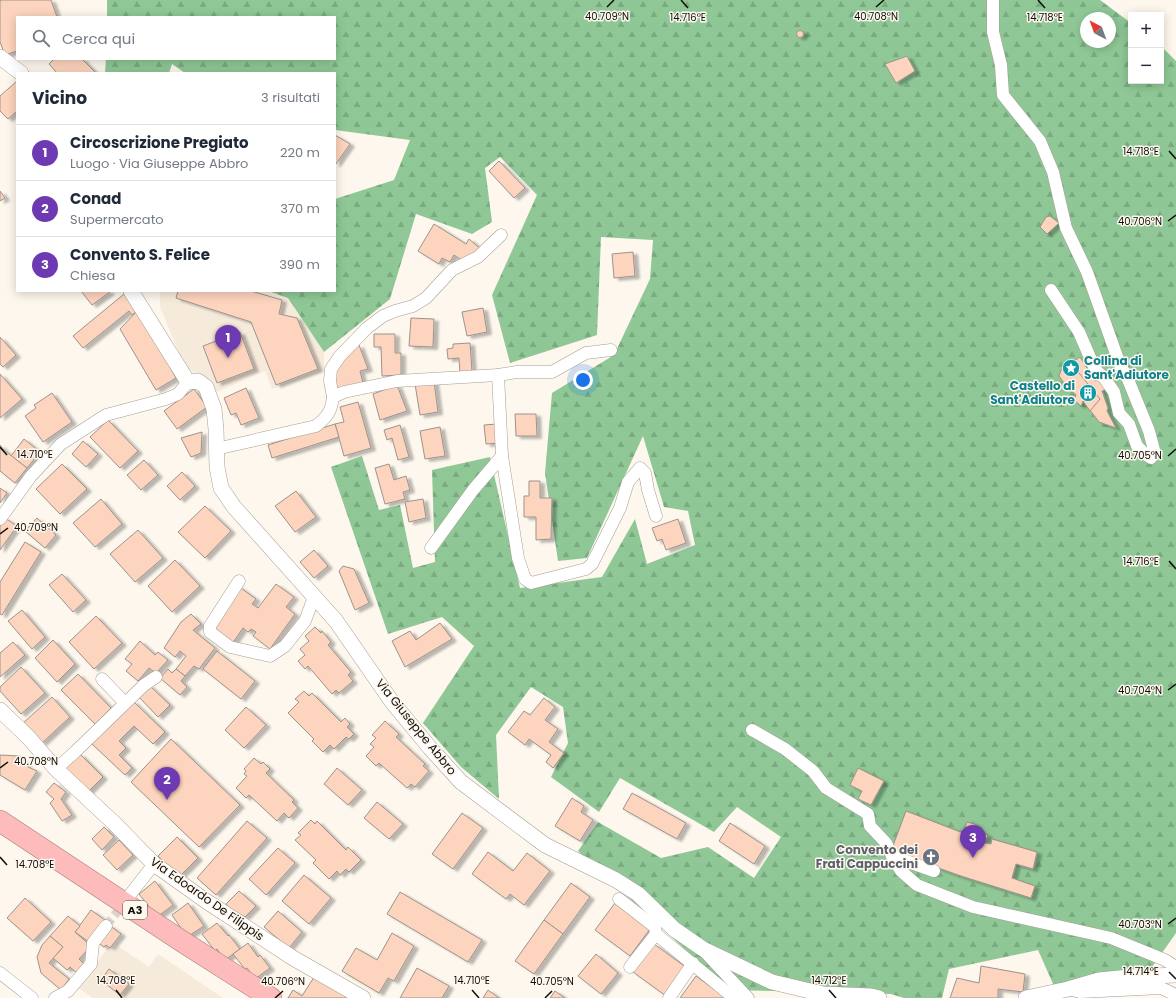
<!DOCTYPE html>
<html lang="it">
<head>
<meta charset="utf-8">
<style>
  body { margin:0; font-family:Poppins,sans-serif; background:#f2f2f3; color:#1f2937 }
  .controls { position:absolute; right:12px; top:12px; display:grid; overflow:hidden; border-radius:0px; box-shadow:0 2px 10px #0003 }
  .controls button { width:36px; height:36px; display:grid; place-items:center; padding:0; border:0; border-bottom:1px solid #e0e1e3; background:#fff; color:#1f2937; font:20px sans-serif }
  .compass { position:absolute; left:1080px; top:12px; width:36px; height:36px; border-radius:50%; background:#fff; box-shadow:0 2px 10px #0003; rotate:319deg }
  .you { position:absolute; left:583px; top:380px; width:14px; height:14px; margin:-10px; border:3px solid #fff; border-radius:50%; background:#1a73e8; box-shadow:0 0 0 6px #1a73e833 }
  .badge { display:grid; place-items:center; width:26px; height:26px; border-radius:50%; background:#6e3ab1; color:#fff; font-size:13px; font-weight:700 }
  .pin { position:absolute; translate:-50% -33px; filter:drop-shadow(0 1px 2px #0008) }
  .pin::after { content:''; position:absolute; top:21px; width:14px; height:12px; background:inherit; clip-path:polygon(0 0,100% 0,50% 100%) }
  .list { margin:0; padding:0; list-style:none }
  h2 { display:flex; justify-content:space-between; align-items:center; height:52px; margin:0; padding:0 16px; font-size:17px }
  h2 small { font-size:13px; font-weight:400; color:#747a83 }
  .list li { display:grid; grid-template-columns:26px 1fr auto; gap:12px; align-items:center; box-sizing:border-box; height:56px; padding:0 16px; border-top:1px solid #e0e1e3 }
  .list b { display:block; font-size:15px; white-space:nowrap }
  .list p { margin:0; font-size:13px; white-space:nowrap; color:#747a83 }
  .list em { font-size:13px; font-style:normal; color:#747a83 }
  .icon { flex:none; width:22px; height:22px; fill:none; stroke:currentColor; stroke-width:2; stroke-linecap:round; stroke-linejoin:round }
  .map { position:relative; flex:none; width:1176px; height:998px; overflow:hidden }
  .search { position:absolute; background:#fff; box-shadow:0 2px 10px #0003; left:16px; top:16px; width:320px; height:44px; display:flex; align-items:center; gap:10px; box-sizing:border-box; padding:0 14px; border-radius:0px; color:#747a83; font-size:15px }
  .panel { position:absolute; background:#fff; box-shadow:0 2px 10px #0003; left:16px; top:72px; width:320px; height:220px; border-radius:0px }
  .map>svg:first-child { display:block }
  .built { fill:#f6ebdb }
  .forest { fill:url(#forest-firs); fill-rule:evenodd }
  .building { fill:#fdd4bd; stroke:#9d938d; fill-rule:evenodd; filter:url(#shadow) }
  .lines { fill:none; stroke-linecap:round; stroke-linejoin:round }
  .pedestrian-tunnel { stroke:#d9d4cb; stroke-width:9; stroke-dasharray:9 4.5; stroke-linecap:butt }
  .minor-casing { stroke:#a49e96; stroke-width:13 }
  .tertiary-casing { stroke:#a49e96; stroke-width:16 }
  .motorway-casing { stroke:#aa7e7e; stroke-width:22 }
  .minor { stroke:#fff; stroke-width:12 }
  .tertiary { stroke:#fff; stroke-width:15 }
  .motorway { stroke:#fdbbbc; stroke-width:21 }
  .ticks { fill:none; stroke:#100e0b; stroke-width:1.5 }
  .labels { text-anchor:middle; stroke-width:3; stroke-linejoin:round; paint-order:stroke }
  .shield { fill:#fdf7ed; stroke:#57544f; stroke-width:1 }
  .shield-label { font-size:11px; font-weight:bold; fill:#100e0b }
  .culture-label { font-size:12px; font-weight:bold; fill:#0d838f; stroke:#fdf7ed; text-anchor:start }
  .street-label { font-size:12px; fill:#100e0b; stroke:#fdf7ed }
  .worship-label { font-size:12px; font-weight:bold; fill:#5b616d; stroke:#fdf7ed; text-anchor:end }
  .ticks-label { font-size:10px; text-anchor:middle; fill:#100e0b; stroke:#fdf7ed; stroke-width:3; stroke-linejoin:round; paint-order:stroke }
</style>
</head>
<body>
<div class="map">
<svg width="1176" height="998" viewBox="0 0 1176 998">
  <defs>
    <pattern id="forest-firs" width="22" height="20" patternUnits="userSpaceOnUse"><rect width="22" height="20" fill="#8fc896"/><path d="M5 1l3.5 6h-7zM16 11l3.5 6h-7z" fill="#7aab80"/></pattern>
    <filter id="shadow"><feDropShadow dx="4.5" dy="2.5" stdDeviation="1" flood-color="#0004"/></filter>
  </defs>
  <rect width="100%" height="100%" fill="#fdf7ed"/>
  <!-- built -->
  <g class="built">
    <path d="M160,291H268L288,298L324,352V372L272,389L265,371L217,392L201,376L185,367L160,307Z"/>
    <path d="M118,946L149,967L158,954L223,998H93L77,987L108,948L114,952Z"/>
  </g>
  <!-- forest -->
  <path class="forest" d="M107,0H1100L1131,23V81H1161V46L1176,61V933L1152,967L1054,986L1038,950L949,969L942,998H904L891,994L729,990L578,851L598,822L661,858L708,847L754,878L781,837L737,807L714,832L620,778L599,812L551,777L568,743L563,707L531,687L496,735L499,799L461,767L423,723L474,646L442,617L388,634L331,467L362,456L379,510L400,505L413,568L435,562L432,470L490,457L520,588L602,577L635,519L647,564L695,545L688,511L664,507L643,436L587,558L558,561L545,473L552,393L614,355L650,279L653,240L601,237L597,335L510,363L492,295L537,195L500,157L485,168L492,222L472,234L416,214L390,299L324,352L288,298L268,291H335V199L394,180L410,140L335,130V73H185L172,64L169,73H105L106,59H335V17H107ZM1086,18H1110V42H1086Z"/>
  <!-- building -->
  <g class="building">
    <path d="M2,0H51L57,17H17V51L5,55L0,42V1Z"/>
    <circle cx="800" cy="34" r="3.5"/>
    <path d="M907,56L915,71L896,83L885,64Z"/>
    <path d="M54,59H84L83,60L96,73H57L49,64Z"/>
    <path d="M17,81V111L8,119L0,111V96Z"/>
    <path d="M335,135L350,144L336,164H335Z"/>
    <path d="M499,161L525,188L514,198L489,171Z"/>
    <path d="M0,191L5,198L0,201Z"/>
    <path d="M1050,216L1059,223L1047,234L1040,227L1046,217Z"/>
    <path d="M434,224L466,244L469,239L482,250L463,261L454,255L450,262L442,258L439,264L418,251Z"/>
    <path d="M633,252L635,276L614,278L612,254Z"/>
    <path d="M81,291H109L110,292L92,305Z"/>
    <path d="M178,291H251L282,300L279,314L297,318L318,369L276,385L251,322L176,298Z"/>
    <path d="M124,294L138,310L132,315L129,311L83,348L73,336Z"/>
    <path d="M483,308L487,332L467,336L462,312Z"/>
    <path d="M138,310L176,378L156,390L120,329Z"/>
    <path d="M411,318L434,319L433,347L409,346Z"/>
    <path d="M240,332L254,369L217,383L203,346Z"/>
    <path d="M374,334H395V353H401V375L382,376L381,347H374Z"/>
    <path d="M0,337L16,355L3,367L0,364Z"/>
    <path d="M470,343L472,372L460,373L459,358L448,359L447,349L453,348V344Z"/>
    <path d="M359,345L368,369L360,371L363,383L336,392L332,381L336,364L346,353Z"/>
    <path d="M1080,357L1095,381L1101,379L1107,389L1102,391L1108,408L1107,411L1116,428L1099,422L1083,401L1081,406L1074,400L1076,395L1067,387L1059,376L1061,370Z"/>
    <path d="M1071,363L1100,399L1090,411L1083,401L1081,406L1074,400L1076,395L1067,387L1059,376L1061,370Z"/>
    <path d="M0,374L22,399L0,418Z"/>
    <path d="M434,381L438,412L420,415L415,384Z"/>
    <path d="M397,385L407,411L380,420L373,394Z"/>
    <path d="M246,388L259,418L241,425L236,413L231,415L224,398Z"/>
    <path d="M194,389L207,407L177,429L164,411Z"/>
    <path d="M52,393L72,422L43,442L25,416L36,408L34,405Z"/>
    <path d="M358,402L371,448L344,456L335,424L344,422L340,407Z"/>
    <path d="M515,414H536L537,436H516Z"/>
    <path d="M108,420L138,451L120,468L90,437Z"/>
    <path d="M335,424L339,437L272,458L268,445Z"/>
    <path d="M497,424L499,443L486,444L484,425Z"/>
    <path d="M400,425L409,457L398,460L392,438L387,440L384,430Z"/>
    <path d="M440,427L445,456L425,459L420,431Z"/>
    <path d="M202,432L201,453L191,457L181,438Z"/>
    <path d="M24,439L40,452L27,468L11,456Z"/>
    <path d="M83,441L98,454L86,467L72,454Z"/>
    <path d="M0,445L4,450L27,468L15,483L0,471Z"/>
    <path d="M144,460L158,475L141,490L127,475Z"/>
    <path d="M62,464L87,489L60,514L36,489Z"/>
    <path d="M389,464L394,480L406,476L410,490L403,492L405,499L385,504L375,468Z"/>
    <path d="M182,472L195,486L180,500L167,486Z"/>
    <path d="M529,481H540V498H552L551,539L536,540V517H524V496H529Z"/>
    <path d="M0,488L7,493L0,503Z"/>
    <path d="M296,491L316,517L295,532L275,506Z"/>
    <path d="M101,499L122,524L95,547L73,523Z"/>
    <path d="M423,499L426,518L409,522L405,502Z"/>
    <path d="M205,506L231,531L205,558L178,532Z"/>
    <path d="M5,518L17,526L0,550V526Z"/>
    <path d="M37,518L56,535L45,548L25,531Z"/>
    <path d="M678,519L686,543L666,550L662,539L657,541L652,528Z"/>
    <path d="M138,530L163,558L135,582L110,554Z"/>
    <path d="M25,542L41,552L2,615L0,614V582Z"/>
    <path d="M314,550L328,566L314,578L300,562Z"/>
    <path d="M175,560L200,586L172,612L148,586Z"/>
    <path d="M343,566L354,569L369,603L355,610L339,571Z"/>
    <path d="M62,574L86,600L73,612L49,585Z"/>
    <path d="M276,584L294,597L286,607L295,614L270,649L253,636L256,632L251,629L248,632L243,628L232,644L213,630L238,586L256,599L252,604L258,608Z"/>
    <path d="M22,610L45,637L32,649L8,621Z"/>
    <path d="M191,614L201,624L193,630L215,648L199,669L194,666L185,676L176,669L186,656L180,651L175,657L164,648L181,622Z"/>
    <path d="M96,616L122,643L94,669L69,642Z"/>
    <path d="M440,623L452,639L405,667L392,641L410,631L416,640Z"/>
    <path d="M315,627L321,633L322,631L331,642L328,645L351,672L348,675L353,681L339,693L336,690L332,694L308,666L305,669L298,661L305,655L300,649L309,641L305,636Z"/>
    <path d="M53,640L75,664L57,682L35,658Z"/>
    <path d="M140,641L155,655L158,652L168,660L156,673L149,668L138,681L126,671L132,664L125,659Z"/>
    <path d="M13,642L25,655L0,677V653Z"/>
    <path d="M217,651L255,681L241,699L203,669Z"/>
    <path d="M21,667L45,693L21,714L0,691V687Z"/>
    <path d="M168,669L172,673L176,669L185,676L181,681L187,687L180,695L160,678Z"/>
    <path d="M78,674L111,708L95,724L61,690Z"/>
    <path d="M149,685L170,705L158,717L138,696Z"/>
    <path d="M304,691L309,696L312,693L341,722L345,718L350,724L347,727L354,734L349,739L346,737L334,749L330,745L323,752L312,741L314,739L288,713L299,702L295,699Z"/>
    <path d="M52,697L70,717L42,743L23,723Z"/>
    <path d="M544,698L555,707L545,720L558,729L549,742L564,753L553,768L546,762L551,755L529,739L525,745L508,732L524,711L530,715Z"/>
    <path d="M133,701L165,732L153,744L134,726L119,741L126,748L119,755L132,768L125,775L91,743Z"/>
    <path d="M246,707L266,725L244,748L225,730Z"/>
    <path d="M385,721L399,734L396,737L425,764L423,766L429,771L415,787L411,784L407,788L379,763L376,766L366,756L374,747L370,744L376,738L372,735Z"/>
    <path d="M171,739L240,805L199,847L131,782Z"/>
    <path d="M80,754L103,777L88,792L65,769Z"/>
    <path d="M0,755L20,756L28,767L37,771L25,790L0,775Z"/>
    <path d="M254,758L261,764L263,762L270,769L266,773L294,800L292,802L298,808L289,818L284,813L277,821L249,795L246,798L236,788L247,776L244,774L246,771L244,769Z"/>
    <path d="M337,768L362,790L348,805L324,784Z"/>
    <path d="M858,768L884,781L871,805L858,799L862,791L850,785Z"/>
    <path d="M54,783L66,792L61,799L72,815L62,821L50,803L54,799L46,792Z"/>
    <path d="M632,793L686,823L677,839L623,809Z"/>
    <path d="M572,798L584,806L581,812L593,820L580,841L555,826Z"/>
    <path d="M377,802L403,824L389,839L364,818Z"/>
    <path d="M906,811L963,833L967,822L977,825L972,839L976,840L979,832L988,835L985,843L991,844L992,839L1037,852L1033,869L1016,864L1012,878L1035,886L1031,898L961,876L891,851ZM957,845L970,849L963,869L951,865ZM984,854L1002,859L997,875L980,870Z"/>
    <path d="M906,811L963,833L967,822L977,825L972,839L976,840L979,832L988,835L985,843L991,844L992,839L1037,852L1033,869L1016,864L1012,878L1035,886L1031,898L961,876L891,851Z"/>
    <path d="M462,813L483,828L453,869L432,854Z"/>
    <path d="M311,820L315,824L317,821L346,850L348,847L361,860L349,872L346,869L340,875L337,871L329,879L313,863L316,860L295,840L301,835L298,833Z"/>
    <path d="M247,821L267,838L216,895L197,878Z"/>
    <path d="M730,823L765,846L754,864L719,841Z"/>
    <path d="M104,827L114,837L102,850L92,839Z"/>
    <path d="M177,837L198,858L179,877L158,856Z"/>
    <path d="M119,840L133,855L117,870L103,855Z"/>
    <path d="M278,848L295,863L266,895L249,879Z"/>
    <path d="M488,852L513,871L527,853L550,871L524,905L510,894L506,899L472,874Z"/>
    <path d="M304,875L331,898L309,924L282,901Z"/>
    <path d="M155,881L173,905L157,917L139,894Z"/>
    <path d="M571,883L590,897L563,934L544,920Z"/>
    <path d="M239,891L256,906L245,917L230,909L226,904Z"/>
    <path d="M400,892L482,940L468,962L387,914Z"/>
    <path d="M25,898L51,922L33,941L7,918Z"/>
    <path d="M188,903L204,926L187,937L172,915Z"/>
    <path d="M615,903L650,929L630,956L595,930Z"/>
    <path d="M91,910L105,920L89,942L75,932Z"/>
    <path d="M278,911L302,932L289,948L264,927Z"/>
    <path d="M68,916L80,926L75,932L91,946L79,959L85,965L78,974L70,967L67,970L53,958L63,947L50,936Z"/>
    <path d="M544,920L563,934L534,974L515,961Z"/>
    <path d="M217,923L228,936L229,935L240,949L225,960L217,949L215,951L202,934Z"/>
    <path d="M109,925L121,934L110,948L106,945L104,947L97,942Z"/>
    <path d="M392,933L414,946L394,981L388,978L379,993L342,971L356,948L377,960Z"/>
    <path d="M50,936L63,947L49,963L69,979L61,990L41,973L37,957L42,945Z"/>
    <path d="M248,943L258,957L260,955L270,968L255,979L247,968L245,969L233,954Z"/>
    <path d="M654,944L687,968L666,996L633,972Z"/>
    <path d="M596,954L618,973L601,994L578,976Z"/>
    <path d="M981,966L1025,974L1023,992L998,989V998H950L957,978L979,983Z"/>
    <path d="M417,968L449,986L442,998H400Z"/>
    <path d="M109,969L129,984L120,995L101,980Z"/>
    <path d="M316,974L354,998H288L293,990L302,996Z"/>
    <path d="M696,976L726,998H680Z"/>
    <path d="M488,990L499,998H483Z"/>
    <path d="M555,991L565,998H550Z"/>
  </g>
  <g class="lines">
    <!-- pedestrian-tunnel -->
    <path class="pedestrian-tunnel" d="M106,926L125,902"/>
    <defs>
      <g id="minor">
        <path d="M993,0V32L1001,65L1003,95L1040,141L1053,172L1066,228L1087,272L1120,365L1127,377L1149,431L1154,450L1151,458L1145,454L1137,446L1129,424L1119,413L1114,392L1105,379L1095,369L1079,332L1051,290"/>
        <path d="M498,375L502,456L518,558L525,579L531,583L586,569L592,564L620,508L628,482L640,468L645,473L648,490L656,516"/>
        <path d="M333,397L330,381L331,369L340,356L367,328L383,316L395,311L413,306L426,298L452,270L478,257L501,235"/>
        <path d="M216,449L316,426C328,416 331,412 333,397L344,392L397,381L498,375L517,372H552L586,353L611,350"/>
        <path d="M0,519L31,476L61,444L106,415L166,399L178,394L188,382"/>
        <path d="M431,548L473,490L502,456"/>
        <path d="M239,581L210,626V632L230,647L270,656L285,646L305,621L314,597"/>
        <path d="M102,679L125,703"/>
        <path d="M752,730L785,749L813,771L826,788L868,814L870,826L886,843L892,856"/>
        <path d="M56,769L75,752L144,685L156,677"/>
        <path d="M934,871L892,856L901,871L917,885L973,907L1111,938L1165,960L1176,967"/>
        <path d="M129,896L154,864"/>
        <path d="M619,899L655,927L656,934L734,998"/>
        <path d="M705,952L748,998"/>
        <path d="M630,967L656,934"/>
        <path d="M0,973L32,998"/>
        <path d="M1072,990L1080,992L1161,988L1176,995"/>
        <path d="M55,998L68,991L91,964L93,943L106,926"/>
        <path d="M669,998L693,963"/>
      </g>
      <g id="tertiary">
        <path d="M0,57L21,73"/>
        <path d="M131,291L188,382L198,381L206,387L214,409L216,429L217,467L221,488L234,507L336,621L392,702L430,748L461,782L545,845L616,880L638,894L674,929L703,949L772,982L823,994L871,996L879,998"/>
        <path d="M0,710L28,737L56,769L115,824L154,864L206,901L293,958L363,998"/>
        <path d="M1026,998L1068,989L1099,980L1130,977L1176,975"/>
      </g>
      <path id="motorway" d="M0,821L183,942L271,998"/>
    </defs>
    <!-- minor casing -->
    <use href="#minor" class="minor-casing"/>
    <!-- tertiary casing -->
    <use href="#tertiary" class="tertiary-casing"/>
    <!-- motorway casing -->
    <use href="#motorway" class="motorway-casing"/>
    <!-- minor -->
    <use href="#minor" class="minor"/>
    <!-- tertiary -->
    <use href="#tertiary" class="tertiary"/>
    <!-- motorway -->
    <use href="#motorway" class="motorway"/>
  </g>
  <!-- ticks -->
  <path class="ticks" d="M681,0L688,8M1038,0L1045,8M607,7L614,0M876,7L884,0M1169,151L1176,159M1168,221L1176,215M0,447L7,455M1168,456L1176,449M0,534L8,528M1169,561L1176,569M1168,690L1176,684M0,768L8,762M0,857L7,865M1168,924L1176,918M1169,972L1176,979M116,990L122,998M472,990L479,998M829,990L836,998M275,998L283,991M545,998L552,991"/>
  <!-- icons -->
  <defs>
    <symbol id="sight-disc" viewBox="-11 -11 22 22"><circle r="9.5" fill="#0f9aa8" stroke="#fdf7ed"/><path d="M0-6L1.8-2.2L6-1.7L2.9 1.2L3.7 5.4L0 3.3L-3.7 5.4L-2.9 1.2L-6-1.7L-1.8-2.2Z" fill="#fff"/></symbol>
    <symbol id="building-disc" viewBox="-11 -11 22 22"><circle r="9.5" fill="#0f9aa8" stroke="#fdf7ed"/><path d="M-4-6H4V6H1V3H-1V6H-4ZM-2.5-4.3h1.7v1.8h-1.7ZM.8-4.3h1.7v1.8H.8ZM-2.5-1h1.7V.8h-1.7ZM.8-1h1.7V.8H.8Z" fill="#fff"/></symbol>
    <symbol id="church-disc" viewBox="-11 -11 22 22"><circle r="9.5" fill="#6b7280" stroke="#fdf7ed"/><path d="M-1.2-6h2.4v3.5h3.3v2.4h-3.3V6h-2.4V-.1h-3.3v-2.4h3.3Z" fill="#fff"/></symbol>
  </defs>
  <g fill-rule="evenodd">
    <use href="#sight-disc" x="1061" y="358" width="20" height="20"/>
    <use href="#building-disc" x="1078" y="383" width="20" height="20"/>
    <use href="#church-disc" x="921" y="847" width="20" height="20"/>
  </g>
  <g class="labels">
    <!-- shield labels -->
    <rect class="shield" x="123" y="901" width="24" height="18" rx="3"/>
    <g class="shield-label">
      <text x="135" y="914">A3</text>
    </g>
    <!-- culture labels -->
    <g class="culture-label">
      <text x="1084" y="365">Collina di<tspan x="1084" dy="14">Sant'Adiutore</tspan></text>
      <text x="1075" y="390" text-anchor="end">Castello di<tspan x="1075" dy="14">Sant'Adiutore</tspan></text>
    </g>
    <!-- street labels -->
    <g class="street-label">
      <text transform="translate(416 727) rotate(51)" y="4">Via Giuseppe Abbro</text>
      <text transform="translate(207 899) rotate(35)" y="4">Via Edoardo De Filippis</text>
    </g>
    <!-- worship labels -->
    <g class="worship-label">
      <text x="918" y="854">Convento dei<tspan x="918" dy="14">Frati Cappuccini</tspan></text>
    </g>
  </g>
  <g class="ticks-label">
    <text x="607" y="20">40.709°N</text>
    <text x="876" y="20">40.708°N</text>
    <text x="1045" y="21">14.718°E</text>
    <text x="688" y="21">14.716°E</text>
    <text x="1141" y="155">14.718°E</text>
    <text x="1140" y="225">40.706°N</text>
    <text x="35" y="458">14.710°E</text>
    <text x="1140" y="459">40.705°N</text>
    <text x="36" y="531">40.709°N</text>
    <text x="1141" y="565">14.716°E</text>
    <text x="1140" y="694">40.704°N</text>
    <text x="36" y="765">40.708°N</text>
    <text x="35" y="868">14.708°E</text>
    <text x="1140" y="928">40.703°N</text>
    <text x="1141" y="975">14.714°E</text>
    <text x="116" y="984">14.708°E</text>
    <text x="472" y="984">14.710°E</text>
    <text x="829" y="984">14.712°E</text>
    <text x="283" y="985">40.706°N</text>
    <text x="552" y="985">40.705°N</text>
  </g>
</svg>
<div class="controls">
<button>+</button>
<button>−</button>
</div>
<svg class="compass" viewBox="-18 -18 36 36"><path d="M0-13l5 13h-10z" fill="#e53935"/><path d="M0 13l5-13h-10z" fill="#747a83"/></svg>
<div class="you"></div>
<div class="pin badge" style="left:228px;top:358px">1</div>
<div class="pin badge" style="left:167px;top:800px">2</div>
<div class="pin badge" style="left:973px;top:858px">3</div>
<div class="search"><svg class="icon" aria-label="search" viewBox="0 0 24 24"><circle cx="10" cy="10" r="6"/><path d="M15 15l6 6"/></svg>Cerca qui</div>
<section class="panel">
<h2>Vicino<small>3 risultati</small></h2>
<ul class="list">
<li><span class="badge">1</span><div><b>Circoscrizione Pregiato</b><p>Luogo · Via Giuseppe Abbro</p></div><em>220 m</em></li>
<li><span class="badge">2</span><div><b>Conad</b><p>Supermercato</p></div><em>370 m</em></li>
<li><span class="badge">3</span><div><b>Convento S. Felice</b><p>Chiesa</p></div><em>390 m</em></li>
</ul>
</section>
</div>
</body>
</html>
